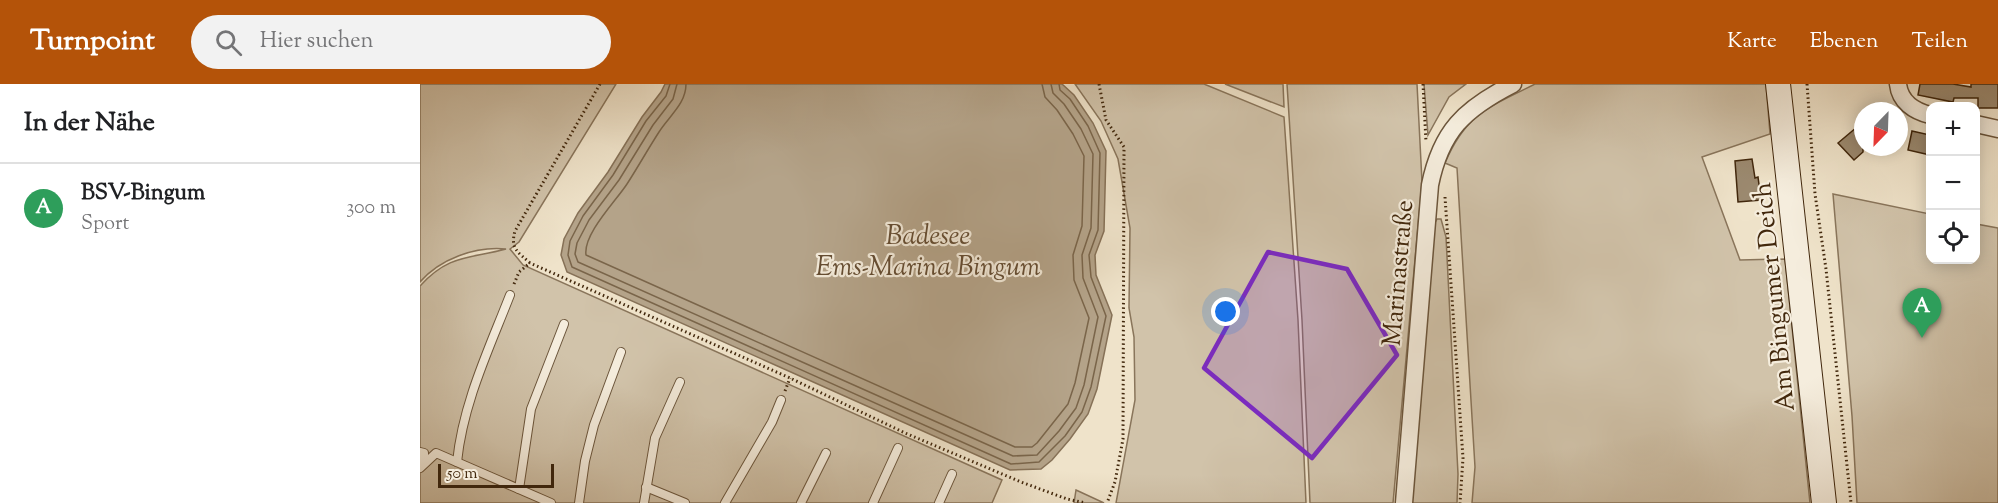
<!DOCTYPE html>
<html lang="de">
<head>
<meta charset="utf-8">
<style>
  body { margin:0; font-family:"Sorts Mill Goudy",serif; background:#f2f2f2; color:#202124 }
  .controls { position:absolute; right:18px; top:18px; display:grid; overflow:hidden; border-radius:12px; box-shadow:0 3px 15px #0003 }
  .controls button { width:54px; height:54px; display:grid; place-items:center; padding:0; border:0; border-bottom:2px solid #e0e0e0; background:#fff; color:#202124; font:30px sans-serif }
  .compass { position:absolute; left:1434px; top:18px; width:54px; height:54px; border-radius:50%; background:#fff; box-shadow:0 3px 15px #0003; rotate:203deg }
  .scale { position:absolute; left:18px; bottom:15px; width:116px; box-sizing:border-box; padding-left:6px; border:3px solid #41270c; border-top:0; font-size:16px; line-height:21px; white-space:nowrap; color:#41270c; -webkit-text-stroke:4px #f5eddd; paint-order:stroke }
  .you { position:absolute; left:806px; top:228px; width:21px; height:21px; margin:-15px; border:4px solid #fff; border-radius:50%; background:#1a73e8; box-shadow:0 0 0 9px #1a73e833 }
  .badge { display:grid; place-items:center; width:39px; height:39px; border-radius:50%; background:#b45309; color:#fff; font-size:20px; font-weight:700 }
  .pin { position:absolute; translate:-50% -50px; filter:drop-shadow(0 2px 3px #0008) }
  .pin::after { content:''; position:absolute; top:32px; width:21px; height:18px; background:inherit; clip-path:polygon(0 0,100% 0,50% 100%) }
  .list { margin:0; padding:0; list-style:none }
  h2 { display:flex; justify-content:space-between; align-items:center; height:78px; margin:0; padding:0 24px; font-size:26px }
  h2 small { font-size:20px; font-weight:400; color:#757577 }
  .list li { display:grid; grid-template-columns:39px 1fr auto; gap:18px; align-items:center; box-sizing:border-box; height:90px; padding:0 24px; border-top:2px solid #e0e0e0 }
  .list b { display:block; font-size:22px; white-space:nowrap }
  .list p { margin:0; font-size:20px; white-space:nowrap; color:#757577 }
  .list em { font-size:20px; font-style:normal; color:#757577 }
  .icon { flex:none; width:33px; height:33px; fill:none; stroke:currentColor; stroke-width:2; stroke-linecap:round; stroke-linejoin:round }
  .map { position:relative; flex:none; width:1578px; height:419px; overflow:hidden }
  header { display:flex; align-items:center; gap:36px; box-sizing:border-box; height:84px; padding:0 30px; background:#b45309; color:#fff }
  header strong { font-size:28px }
  nav { display:flex; gap:33px; margin-inline-start:auto; font-size:21px }
  .search { width:420px; height:54px; background:#f2f2f2; display:flex; align-items:center; gap:15px; box-sizing:border-box; padding:0 21px; border-radius:33px; color:#757577; font-size:22px }
  main { display:flex }
  aside { flex:1; background:#fff }
  .map>svg:first-child { display:block }
  .green { fill:#d1c3aa; stroke:#89755b; stroke-width:1.5 }
  .water { fill:#b4a389; stroke:#867157; stroke-width:1.5 }
  .lines { fill:none; stroke-linecap:round; stroke-linejoin:round }
  .shore { stroke:#7a654a; stroke-width:1.5 }
  .building { fill:#9b896f; stroke:#41270c; stroke-width:1.5 }
  .service-casing { stroke:#6c563c; stroke-width:10 }
  .minor-casing { stroke:#6c563c; stroke-width:19 }
  .secondary-casing { stroke:#41270c; stroke-width:26 }
  .path { stroke:#41270c; stroke-width:3; stroke-dasharray:1.5 3; stroke-linecap:butt }
  .service { stroke:#f5eddd; stroke-width:8 }
  .minor { stroke:#f5eddd; stroke-width:16 }
  .secondary { stroke:#f5eddd; stroke-width:24 }
  .marked { fill:#7b2cbf; fill-opacity:0.2; stroke:#7b2cbf; stroke-width:4.5; stroke-linejoin:round }
  .labels { text-anchor:middle; stroke-width:4.5; stroke-linejoin:round; paint-order:stroke }
  .street-label { font-size:26px; fill:#41270c; stroke:#f5eddd }
  .water-label { font-size:27px; font-style:italic; fill:#644c32; stroke:#f5eddd }
</style>
</head>
<body>
<header>
<strong>Turnpoint</strong>
<div class="search"><svg class="icon" aria-label="search" viewBox="0 0 24 24"><circle cx="10" cy="10" r="6"/><path d="M15 15l6 6"/></svg>Hier suchen</div>
<nav><a>Karte</a><a>Ebenen</a><a>Teilen</a></nav>
</header>
<main>
<aside>
<h2>In der Nähe<small></small></h2>
<ul class="list">
<li><span class="badge" style="background:#2e9e5b">A</span><div><b>BSV-Bingum</b><p>Sport</p></div><em>300 m</em></li>
</ul>
</aside>
<div class="map">
<svg width="1578" height="419" viewBox="0 0 1578 419">
  <rect width="100%" height="100%" fill="#efe3ca"/>
  <filter id="stains"><feTurbulence type="fractalNoise" baseFrequency=".00333" numOctaves="4"/><feColorMatrix values="0 0 0 0 .2 0 0 0 0 .09 0 0 0 0 .02 0 0 0 .5 -.17"/></filter>
  <radialGradient id="worn" r=".72"><stop offset=".6" stop-color="#630" stop-opacity="0"/><stop offset="1" stop-color="#630" stop-opacity=".3"/></radialGradient>
  <!-- green -->
  <g class="green">
    <path d="M0,0H196L99,158L90,165L103,181L582,396L572,419H0V202C29,170 49,175 86,165C55,162 20,175 0,198Z"/>
    <path d="M655,0H784L864,33L878,236L886,419H696L715,316L714,253L709,224L710,144L698,75L681,37Z"/>
    <path d="M805,0H863L864,23Z"/>
    <path d="M867,0H997L1002,98L973,419H890L882,236Z"/>
    <path d="M1004,0H1046L1029,13L1008,51Z"/>
    <path d="M1115,0H1346L1350,50L1282,73L1320,176L1365,175L1390,419H1052L1055,383L1037,84L1025,79C1046,29 1070,23 1115,0Z"/>
    <path d="M1413,110L1510,130V176H1556V140L1578,144V419H1437L1432,332Z"/>
    <path d="M1017,135H1021L1026,153L1038,390L1037,419H989L1014,140Z"/>
    <path d="M656,406L684,419H654Z"/>
  </g>
  <!-- water -->
  <path class="water" d="M245,0H642L654,11L673,39L686,67L684,147L675,171L676,191L692,231L677,305L668,330L650,355L632,376L621,385L590,386L147,188L141,171L144,155L158,129L188,88L222,33L241,8Z"/>
  <g class="lines">
    <!-- shore -->
    <g class="shore">
      <path d="M250,0L246,12L226,37L193,91L163,132L150,157L148,171L152,183L591,380L619,378L645,352L662,328L671,303L686,232L671,193L669,171L678,146L680,69L668,42L650,15L640,6L639,0"/>
      <path d="M257,0L253,15L233,41L199,96L169,136L157,159L155,170L158,178L593,372L617,371L639,347L656,324L664,301L678,233L663,194L662,171L671,144L673,70L661,45L644,20L633,9L631,0"/>
      <path d="M266,0C266,20 249,32 239,48C228,65 218,83 207,100C196,117 163,150 166,171L595,363H612L617,359L648,320L655,299L669,234L654,196L653,171L662,142L664,72L653,50L637,26L625,13L622,0"/>
    </g>
  </g>
  <!-- building -->
  <g class="building">
    <path d="M1500,0H1533L1551,3V0H1578V24H1558V14H1534L1533,18L1498,11Z"/>
    <path d="M1437,43L1443,50V68L1434,76L1418,59Z"/>
    <path d="M1492,47L1510,51V71L1488,66Z"/>
    <path d="M1332,75L1335,94L1338,93L1341,116L1318,118L1315,77Z"/>
  </g>
  <g class="lines">
    <defs>
      <g id="service">
        <path d="M0,368L4,369V378"/>
        <path d="M37,378C43,319 69,265 90,211"/>
        <path d="M0,384L16,369L131,419"/>
        <path d="M226,403L265,419"/>
        <path d="M99,405L111,325L144,240"/>
        <path d="M159,419L165,377L174,341L201,268"/>
        <path d="M224,419L235,354L260,298"/>
        <path d="M305,419L352,338L361,316"/>
        <path d="M381,419L406,369"/>
        <path d="M453,419L478,364"/>
        <path d="M519,419L532,390"/>
      </g>
      <g id="minor">
        <path d="M1478,0C1480,18 1494,27 1510,31"/>
        <path d="M1556,40L1578,45"/>
        <path d="M984,419L1010,101C1021,47 1044,25 1093,0"/>
      </g>
      <path id="secondary" d="M1358,0L1404,419"/>
    </defs>
    <!-- service casing -->
    <use href="#service" class="service-casing"/>
    <!-- minor casing -->
    <use href="#minor" class="minor-casing"/>
    <!-- secondary casing -->
    <use href="#secondary" class="secondary-casing"/>
    <!-- path -->
    <g class="path">
      <path d="M180,0L95,147C90,165 98,168 110,179L370,294L485,349L601,398L647,415L666,419"/>
      <path d="M679,0L686,36L704,63L703,355L695,398L687,419"/>
      <path d="M1003,0L1006,58"/>
      <path d="M1387,0L1395,110L1406,185L1431,419"/>
      <path d="M1025,113L1043,374L1040,419"/>
      <path d="M94,200L99,188L110,179"/>
      <path d="M365,307L370,294"/>
    </g>
    <!-- service -->
    <use href="#service" class="service"/>
    <!-- minor -->
    <use href="#minor" class="minor"/>
    <!-- secondary -->
    <use href="#secondary" class="secondary"/>
  </g>
  <!-- marked area -->
  <path class="marked" d="M848,168L927,185L977,271L892,374L784,284Z"/>
  <g class="labels">
    <!-- street labels -->
    <g class="street-label">
      <text transform="translate(977 189) rotate(-85)" y="9">Marinastraße</text>
      <text transform="translate(1353 213) rotate(-96)" y="9">Am Bingumer Deich</text>
    </g>
    <!-- water labels -->
    <g class="water-label">
      <text x="508" y="160">Badesee<tspan x="508" dy="31">Ems-Marina Bingum</tspan></text>
    </g>
  </g>
  <rect width="100%" height="100%" filter="url(#stains)"/>
  <rect width="100%" height="100%" fill="url(#worn)"/>
</svg>
<div class="controls">
<button>+</button>
<button>−</button>
<button><svg class="icon" aria-label="locate" viewBox="0 0 24 24"><circle cx="12" cy="12" r="6"/><path d="M12 2v4M12 18v4M2 12h4M18 12h4"/></svg></button>
</div>
<svg class="compass" viewBox="-18 -18 36 36"><path d="M0-13l5 13h-10z" fill="#e53935"/><path d="M0 13l5-13h-10z" fill="#757577"/></svg>
<div class="scale">50 m</div>
<div class="you"></div>
<div class="pin badge" style="left:1502px;top:254px;background:#2e9e5b">A</div>
</div>
</main>
</body>
</html>
